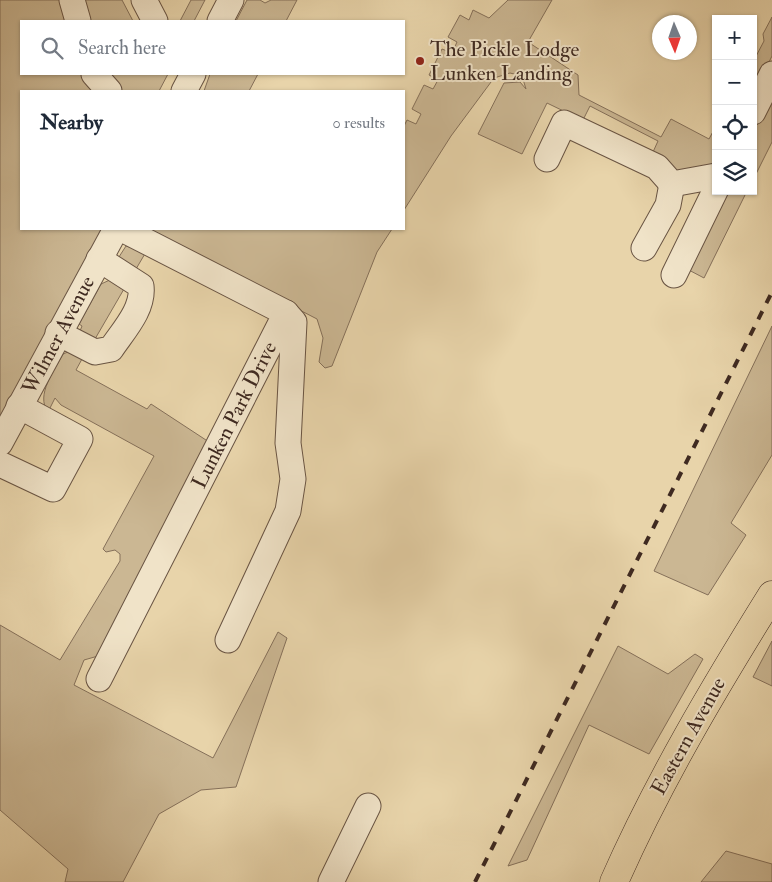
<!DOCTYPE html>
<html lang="en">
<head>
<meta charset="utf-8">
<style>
  body { margin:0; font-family:"IM FELL Double Pica",serif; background:#f6f6f7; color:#1f2937 }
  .controls { position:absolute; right:15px; top:15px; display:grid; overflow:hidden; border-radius:0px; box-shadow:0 1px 4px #0004 }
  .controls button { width:45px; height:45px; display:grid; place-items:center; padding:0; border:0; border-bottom:1px solid #e0e1e3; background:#fff; color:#1f2937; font:25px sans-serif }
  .compass { position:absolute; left:652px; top:15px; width:45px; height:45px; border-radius:50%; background:#fff; box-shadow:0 1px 4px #0004; rotate:178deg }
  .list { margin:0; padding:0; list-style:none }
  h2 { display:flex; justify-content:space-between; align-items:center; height:65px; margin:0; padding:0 20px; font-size:21px }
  h2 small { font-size:16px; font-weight:400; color:#747a83 }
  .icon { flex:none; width:28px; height:28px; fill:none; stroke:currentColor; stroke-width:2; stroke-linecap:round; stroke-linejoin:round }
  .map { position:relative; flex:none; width:772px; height:882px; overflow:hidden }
  .search { position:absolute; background:#fff; box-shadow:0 1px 4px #0004; left:20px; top:20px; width:385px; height:55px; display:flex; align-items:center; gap:12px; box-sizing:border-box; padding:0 18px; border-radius:0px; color:#747a83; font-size:19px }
  .panel { position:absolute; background:#fff; box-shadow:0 1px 4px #0004; left:20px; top:90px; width:385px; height:140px; border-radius:0px }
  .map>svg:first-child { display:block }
  .green { fill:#cbb793; stroke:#85705a }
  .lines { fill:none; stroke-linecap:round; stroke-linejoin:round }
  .minor-casing { stroke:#695443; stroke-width:27 }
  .major-casing { stroke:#3f2a21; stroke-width:29 }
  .minor { stroke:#f0e3c8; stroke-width:25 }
  .major { stroke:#e8d4aa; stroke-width:28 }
  .rail { stroke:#3f2a21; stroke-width:4; stroke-dasharray:9 9; stroke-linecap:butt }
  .poi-dot { fill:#8f2418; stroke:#f0e3c8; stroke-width:2 }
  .labels { text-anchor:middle; stroke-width:4; stroke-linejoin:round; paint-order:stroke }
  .poi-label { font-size:21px; fill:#3f2a21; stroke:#f0e3c8; text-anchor:start }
  .street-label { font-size:21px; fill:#3f2a21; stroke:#f0e3c8 }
</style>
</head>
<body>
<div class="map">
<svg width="772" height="882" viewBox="0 0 772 882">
  <rect width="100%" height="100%" fill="#e8d4aa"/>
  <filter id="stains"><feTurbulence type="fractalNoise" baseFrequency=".004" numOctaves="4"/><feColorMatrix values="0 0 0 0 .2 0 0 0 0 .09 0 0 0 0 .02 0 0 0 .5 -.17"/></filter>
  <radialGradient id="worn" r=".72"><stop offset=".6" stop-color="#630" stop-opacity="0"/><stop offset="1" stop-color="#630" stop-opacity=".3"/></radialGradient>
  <!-- green -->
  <g class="green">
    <path d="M0,0H122L133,21H21V74H168L159,91H21V229H103L0,429Z"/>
    <path d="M191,0H205L194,21H180Z"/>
    <path d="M247,0H260L265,3L271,0H297L286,21H236Z"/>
    <path d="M508,0H552L528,42L578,75L579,95L661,137L671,119L709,139L716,126V164L677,174L653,152L658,141L590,106L584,118L580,119L547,103L522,154L478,134L504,83L520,82L526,89L522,76L510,73L494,78L451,136L404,210V126L407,120L416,124L421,114L412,109L424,85L433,89L438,80L429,75L442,49L452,53L457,42L448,37L460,15L469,20L473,10L489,18Z"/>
    <path d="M772,17V56L753,94V62L764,41L763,34Z"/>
    <path d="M210,74H258L249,91H204Z"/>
    <path d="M772,94V142L753,180V132Z"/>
    <path d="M723,191H747L704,278L685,268Z"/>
    <path d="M143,229H392L377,252L332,366L325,368L319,362L323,338L317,319Z"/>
    <path d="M126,246L146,252L136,269L117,260Z"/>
    <path d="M112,279L124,289L95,339L80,331L82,326L79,324L101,284Z"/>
    <path d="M772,326V455L731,523L746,535L708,595L654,571Z"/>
    <path d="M68,352H74L82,359L76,370L147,409L151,404L209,442L98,656L84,660L74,685L213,758L278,632L287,638L236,787L201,790L159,814L123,882H65L68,869L0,810V625L60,660L120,561V554L115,550L106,552L103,549L154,456L61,405L55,398L48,412C35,395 55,370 63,354Z"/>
    <path d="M772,641V686L753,677Z"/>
    <path d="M618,646L668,674L695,654L703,659L649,754L589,725L527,860L508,866Z"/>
    <path d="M726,851L772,864V882H701Z"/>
  </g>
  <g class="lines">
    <defs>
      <g id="minor">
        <path d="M72,0L78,21"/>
        <path d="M144,0L155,21"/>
        <path d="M220,21L231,0"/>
        <path d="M94,74L109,91"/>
        <path d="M184,91L193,74"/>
        <path d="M753,112L772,74"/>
        <path d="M547,159L564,123L657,167L672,184L716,176"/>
        <path d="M644,248L668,205L672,184"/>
        <path d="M674,275L716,189"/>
        <path d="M58,333L95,352L111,349C123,331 144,309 141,286L99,259"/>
        <path d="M0,443L116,229"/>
        <path d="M0,464L53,489L80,439L19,406"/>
        <path d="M228,640L288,511L293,479L288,443L294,322L286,313"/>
        <path d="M99,679L286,313L122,229"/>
        <path d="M331,882L368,806"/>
      </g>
      <path id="major" d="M614,882C658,782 714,688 772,595"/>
    </defs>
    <!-- minor casing -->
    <use href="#minor" class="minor-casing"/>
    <!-- major casing -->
    <use href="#major" class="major-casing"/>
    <!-- minor -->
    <use href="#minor" class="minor"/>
    <!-- major -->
    <use href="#major" class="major"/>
    <!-- rail -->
    <path class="rail" d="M475,882L772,292"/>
  </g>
  <!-- markers -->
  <circle class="poi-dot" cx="420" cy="61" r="5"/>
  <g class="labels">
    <!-- poi labels -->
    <g class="poi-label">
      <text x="430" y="56">The Pickle Lodge<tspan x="430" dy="24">Lunken Landing</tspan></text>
    </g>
    <!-- street labels -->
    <g class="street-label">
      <text transform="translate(58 335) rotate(-62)" y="7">Wilmer Avenue</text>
      <text transform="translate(234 415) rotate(-63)" y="7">Lunken Park Drive</text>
      <text transform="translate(688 736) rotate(-61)" y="7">Eastern Avenue</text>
    </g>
  </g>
  <rect width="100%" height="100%" filter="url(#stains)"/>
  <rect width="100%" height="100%" fill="url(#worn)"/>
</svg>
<div class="controls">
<button>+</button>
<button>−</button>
<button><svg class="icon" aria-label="locate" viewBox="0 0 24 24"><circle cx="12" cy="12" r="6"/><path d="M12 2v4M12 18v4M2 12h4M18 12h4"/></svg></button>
<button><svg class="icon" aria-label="layers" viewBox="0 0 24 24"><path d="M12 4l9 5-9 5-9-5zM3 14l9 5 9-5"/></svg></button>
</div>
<svg class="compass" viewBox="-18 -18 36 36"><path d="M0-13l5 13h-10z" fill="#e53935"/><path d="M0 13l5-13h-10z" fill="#747a83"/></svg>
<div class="search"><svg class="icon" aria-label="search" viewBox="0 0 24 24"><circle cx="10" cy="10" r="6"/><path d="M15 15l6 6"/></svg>Search here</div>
<section class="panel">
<h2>Nearby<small>0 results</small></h2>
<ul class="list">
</ul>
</section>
</div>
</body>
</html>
